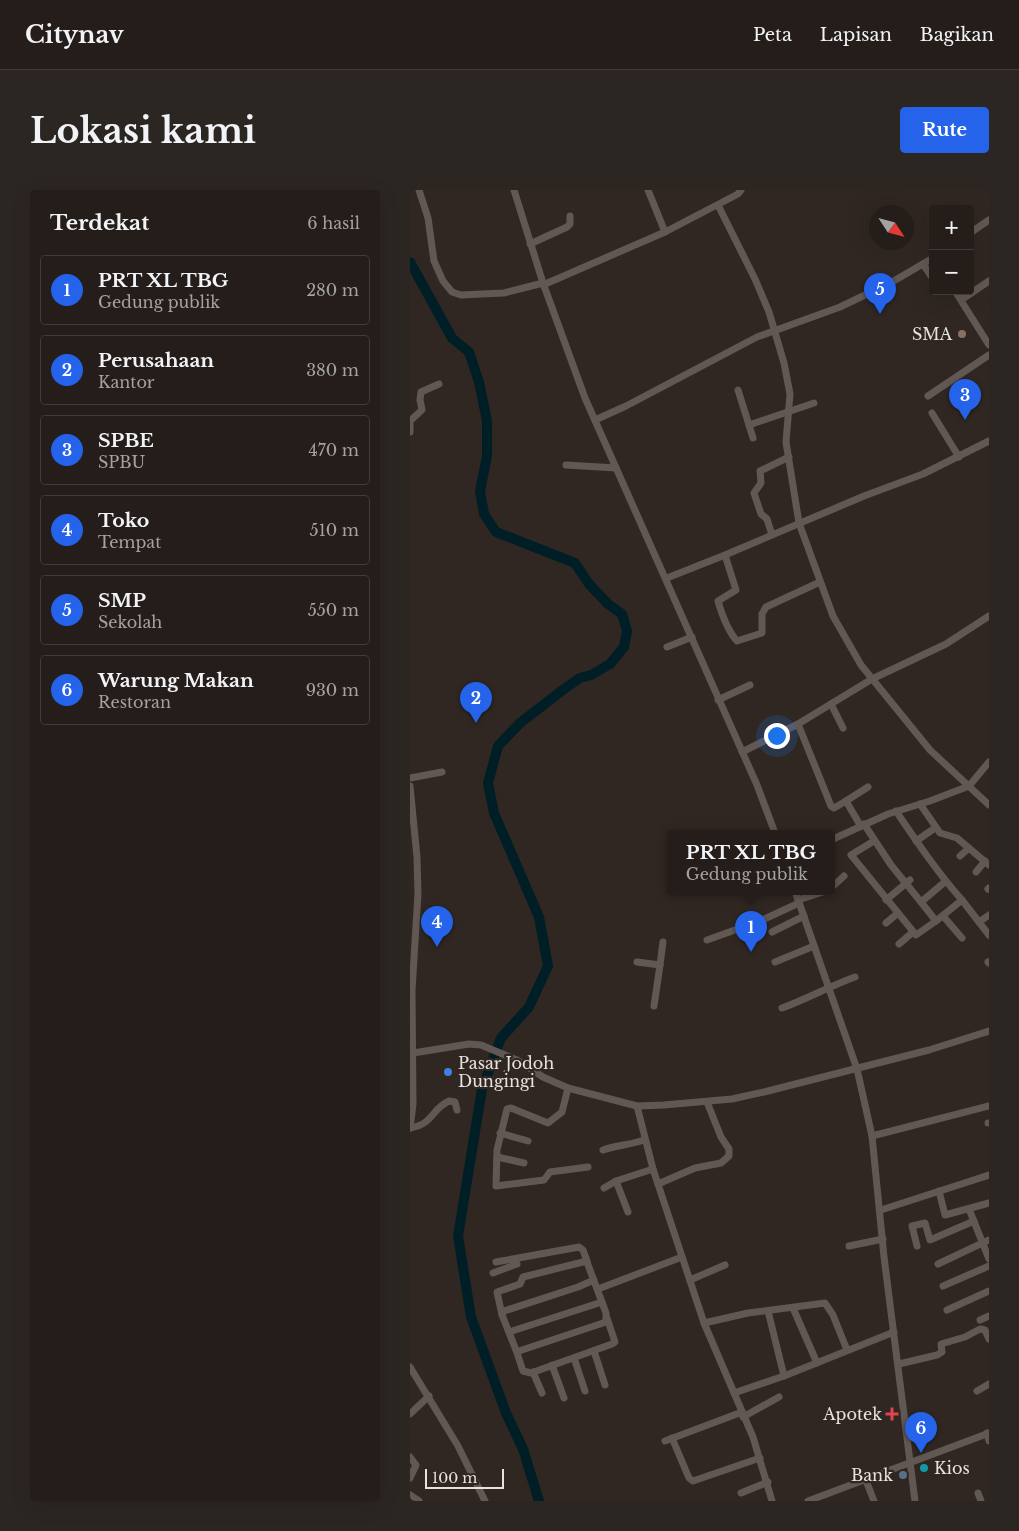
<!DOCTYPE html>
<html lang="id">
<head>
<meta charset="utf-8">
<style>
  body { margin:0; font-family:"Libre Baskerville",serif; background:#2c2623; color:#f1f3f6 }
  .controls { position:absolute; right:15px; top:15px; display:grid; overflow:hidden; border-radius:5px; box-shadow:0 5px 20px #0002 }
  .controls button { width:45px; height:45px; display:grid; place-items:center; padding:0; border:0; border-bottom:1px solid #413b39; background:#241d1a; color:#f1f3f6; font:25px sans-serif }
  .compass { position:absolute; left:459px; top:15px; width:45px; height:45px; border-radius:50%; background:#241d1a; box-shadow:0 5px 20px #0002; rotate:126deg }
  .scale { position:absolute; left:15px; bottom:12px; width:79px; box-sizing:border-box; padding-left:5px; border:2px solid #e8e2df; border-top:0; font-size:14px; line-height:18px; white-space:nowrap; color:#e8e2df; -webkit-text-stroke:4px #302722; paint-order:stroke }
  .you { position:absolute; left:366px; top:545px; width:18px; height:18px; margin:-12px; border:4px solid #fff; border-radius:50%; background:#1a73e8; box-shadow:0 0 0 8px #1a73e833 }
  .badge { display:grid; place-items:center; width:32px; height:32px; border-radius:50%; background:#2563eb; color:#fff; font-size:16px; font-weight:700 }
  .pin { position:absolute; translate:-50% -41px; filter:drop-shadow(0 1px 2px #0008) }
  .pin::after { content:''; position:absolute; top:26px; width:18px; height:15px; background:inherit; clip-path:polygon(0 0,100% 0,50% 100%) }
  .popup { position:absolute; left:257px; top:640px; width:168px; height:65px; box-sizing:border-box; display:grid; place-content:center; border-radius:5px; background:#241d1a; filter:drop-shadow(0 1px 4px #0005); font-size:16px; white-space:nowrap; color:#a3a2a2 }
  .popup b { font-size:19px; color:#f1f3f6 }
  .popup::after { content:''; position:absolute; left:50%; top:100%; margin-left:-10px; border:10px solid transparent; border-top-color:#241d1a }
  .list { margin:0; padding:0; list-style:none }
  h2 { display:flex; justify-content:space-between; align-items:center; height:65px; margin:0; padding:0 20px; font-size:21px }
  h2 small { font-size:16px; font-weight:400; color:#a3a2a2 }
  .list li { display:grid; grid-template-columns:32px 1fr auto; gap:15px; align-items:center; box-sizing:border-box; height:70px; margin:0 10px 10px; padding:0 10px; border:1px solid #413b39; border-radius:5px }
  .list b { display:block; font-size:19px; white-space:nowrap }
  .list p { margin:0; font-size:16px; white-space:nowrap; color:#a3a2a2 }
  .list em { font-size:16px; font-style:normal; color:#a3a2a2 }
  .map { position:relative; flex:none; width:579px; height:1311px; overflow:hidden; border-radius:5px }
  header { display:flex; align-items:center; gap:30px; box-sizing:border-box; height:70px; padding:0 25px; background:#241d1a; border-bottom:1px solid #413b39 }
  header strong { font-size:24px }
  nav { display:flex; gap:28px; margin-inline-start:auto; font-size:18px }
  .intro { display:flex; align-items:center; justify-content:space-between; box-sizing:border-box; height:120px; padding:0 30px }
  h1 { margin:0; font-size:35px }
  .button { padding:12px 22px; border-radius:5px; background:#2563eb; color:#fff; font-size:18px; font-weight:700 }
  main { display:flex; gap:30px; padding:0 30px }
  aside { flex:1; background:#241d1a; border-radius:5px; box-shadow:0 5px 20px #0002 }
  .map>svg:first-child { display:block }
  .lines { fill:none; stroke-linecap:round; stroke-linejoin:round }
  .river { stroke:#001e25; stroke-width:10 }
  .minor { stroke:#625853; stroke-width:7 }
  .education-dot { fill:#8d6e63; stroke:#302722; stroke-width:2 }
  .shop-dot { fill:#3f7fe0; stroke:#302722; stroke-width:2 }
  .health-dot { fill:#e0444e; stroke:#302722; stroke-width:2 }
  .culture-dot { fill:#0f9aa8; stroke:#302722; stroke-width:2 }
  .service-dot { fill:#5c6f8a; stroke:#302722; stroke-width:2 }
  .labels { text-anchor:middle; stroke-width:4.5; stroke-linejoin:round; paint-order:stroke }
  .poi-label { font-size:16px; fill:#e8e2df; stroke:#302722; text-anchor:end }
</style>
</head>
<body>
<header>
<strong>Citynav</strong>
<nav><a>Peta</a><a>Lapisan</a><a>Bagikan</a></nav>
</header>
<div class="intro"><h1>Lokasi kami</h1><a class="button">Rute</a></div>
<main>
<aside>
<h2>Terdekat<small>6 hasil</small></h2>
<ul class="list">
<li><span class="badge">1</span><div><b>PRT XL TBG</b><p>Gedung publik</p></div><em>280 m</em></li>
<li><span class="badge">2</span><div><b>Perusahaan</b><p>Kantor</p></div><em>380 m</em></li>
<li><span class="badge">3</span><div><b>SPBE</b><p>SPBU</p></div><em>470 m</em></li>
<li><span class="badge">4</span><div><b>Toko</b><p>Tempat</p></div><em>510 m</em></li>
<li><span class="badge">5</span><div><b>SMP</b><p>Sekolah</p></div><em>550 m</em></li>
<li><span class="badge">6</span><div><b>Warung Makan</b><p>Restoran</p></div><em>930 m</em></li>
</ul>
</aside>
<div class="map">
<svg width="579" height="1311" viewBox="0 0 579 1311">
  <rect width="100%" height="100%" fill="#302722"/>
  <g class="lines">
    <!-- river -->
    <path class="river" d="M0,72L42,148L59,162L69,192L77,231V266L70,301L74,324L86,342L165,373L179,394L198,414L212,424L217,441L214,457L200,474L181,485L170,488L154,499L110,533L88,556L78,593L84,623L129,727L138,776L119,817L91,848L72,899L48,1046L61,1127L96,1223L113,1259L129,1311"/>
    <!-- minor -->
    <g class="minor">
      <path d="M9,0L18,28L24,71L33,91L42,102L51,105L94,103L133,93"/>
      <path d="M104,0L133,93L175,208L347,595L365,643"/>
      <path d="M238,0L255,42"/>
      <path d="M308,15L345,89L359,122L374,173L380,204L376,252L389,333L423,426L451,475L520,560L579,615"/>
      <path d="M560,43L579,30"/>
      <path d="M120,54L157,37L160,34V26"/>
      <path d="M513,74L523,89"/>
      <path d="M133,95L255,42L328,4L331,0"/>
      <path d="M531,101H537"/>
      <path d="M545,101L579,155"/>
      <path d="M551,110L579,91"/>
      <path d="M328,200L339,235L404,213"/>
      <path d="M518,206L579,165"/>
      <path d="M522,223L549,267"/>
      <path d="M185,230L216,216L347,147L430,117L482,92L523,68"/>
      <path d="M0,231L12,220L10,210L11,202L29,194"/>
      <path d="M0,234V242"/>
      <path d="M339,235L343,248"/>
      <path d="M156,275L206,278"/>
      <path d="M362,345L357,329L351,324L344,303L351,293L350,281L379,267"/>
      <path d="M315,365L326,400L308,411C312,425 317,440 327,451L352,443V424L356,417L410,392"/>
      <path d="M257,388L315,365L454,306L513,284L579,251"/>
      <path d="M257,457L282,447"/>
      <path d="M308,510L340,495"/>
      <path d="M421,514L433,538"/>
      <path d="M388,534L421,616L424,618L436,611"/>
      <path d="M332,562L388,534L462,489L536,454L579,426"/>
      <path d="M0,588L32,582"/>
      <path d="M0,596L7,667L8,704L2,800L3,914L0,938"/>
      <path d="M510,614L530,643L547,648L579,675"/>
      <path d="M486,621C507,652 527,682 552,710L526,731L511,712L536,691"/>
      <path d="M454,634L481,675L511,712"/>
      <path d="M450,635L436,611L458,597"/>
      <path d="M421,650L478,624L520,611L559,596L579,572"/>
      <path d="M464,651L441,665L506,745L526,731"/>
      <path d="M506,651L525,638"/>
      <path d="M550,666L559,658"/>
      <path d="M566,682L575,671"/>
      <path d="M421,698L434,686"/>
      <path d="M578,699L579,698"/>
      <path d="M385,701L447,879L462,946L474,1067L505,1311"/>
      <path d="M388,710L416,701"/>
      <path d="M476,710L500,690"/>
      <path d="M552,710L579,745"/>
      <path d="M533,726L552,748"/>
      <path d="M569,732L579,725"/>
      <path d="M476,733L488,723"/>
      <path d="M362,742L394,726"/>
      <path d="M297,750L350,731L389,713"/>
      <path d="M489,754L503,742"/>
      <path d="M227,772L250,775L244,816"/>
      <path d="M365,772L404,756"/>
      <path d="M578,772L579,773"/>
      <path d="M250,775L253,752"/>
      <path d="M372,818C397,809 420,796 445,787"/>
      <path d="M3,863L59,854L71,855L107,870L133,887L158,898L227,916L254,915L322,909L354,902L519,860L579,841"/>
      <path d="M158,898L152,922L138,933L101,918L97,919L87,960L86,996L134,990L140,982L178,977"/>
      <path d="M227,916L243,979L294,1133L343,1247L362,1311"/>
      <path d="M578,933H579"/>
      <path d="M0,938C24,934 21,919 39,911L45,912L47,920"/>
      <path d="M90,943L118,951"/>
      <path d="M462,946L579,916"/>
      <path d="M193,960C207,955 220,955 234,950"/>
      <path d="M87,967L114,973"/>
      <path d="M206,991L218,1022"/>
      <path d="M248,994L285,978L311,973L319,966V959L311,947L297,912"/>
      <path d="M194,998L206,991L243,979"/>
      <path d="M529,1001L535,1025L579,1013"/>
      <path d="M559,1019L579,1069"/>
      <path d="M471,1020L579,985"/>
      <path d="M439,1056L473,1049"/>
      <path d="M507,1056L502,1036L515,1033L520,1050L564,1031"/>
      <path d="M86,1072L169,1057L173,1060L177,1071L113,1087L110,1094L87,1102L92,1125"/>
      <path d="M177,1072L196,1123V1132L109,1161L106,1160L92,1125L94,1121L168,1097L184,1090"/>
      <path d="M528,1074L579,1050"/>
      <path d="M83,1083L107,1074"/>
      <path d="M280,1090L315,1075"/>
      <path d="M533,1096L579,1076"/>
      <path d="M188,1099L272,1067"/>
      <path d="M383,1118L407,1173"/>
      <path d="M537,1120L579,1101"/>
      <path d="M570,1130L579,1126"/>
      <path d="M294,1133L338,1123L415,1113L423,1125L437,1160"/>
      <path d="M99,1142L192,1112"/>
      <path d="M106,1160L113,1181L121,1183L202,1154L205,1152L197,1128"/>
      <path d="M184,1161L195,1195"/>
      <path d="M164,1168L175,1201"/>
      <path d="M489,1174L527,1165L532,1162L531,1154L555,1147L570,1139L575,1140L579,1149"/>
      <path d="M142,1175L154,1208"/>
      <path d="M0,1177L48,1256L75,1311"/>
      <path d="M123,1182L132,1203"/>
      <path d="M374,1186L484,1142"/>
      <path d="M567,1201L579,1194"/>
      <path d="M324,1203L374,1186L358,1121"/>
      <path d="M0,1224L19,1206"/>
      <path d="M333,1227L369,1207"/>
      <path d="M577,1243L579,1251"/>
      <path d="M262,1248L279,1288L283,1291L350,1268"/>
      <path d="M255,1251L332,1222"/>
      <path d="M0,1267L6,1275L0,1288"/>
      <path d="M455,1288L464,1311"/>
      <path d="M331,1303L358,1292"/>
      <path d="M568,1303L571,1311"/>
      <path d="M0,1305L9,1311"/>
      <path d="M398,1311L579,1243"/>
    </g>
  </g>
  <!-- markers -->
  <circle class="education-dot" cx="552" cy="144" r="5"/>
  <circle class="shop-dot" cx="38" cy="882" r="5"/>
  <path class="health-dot" d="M479.5 1216.5h5v5h5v5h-5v5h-5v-5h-5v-5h5z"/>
  <circle class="culture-dot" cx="514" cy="1278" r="5"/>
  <circle class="service-dot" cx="493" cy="1285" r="5"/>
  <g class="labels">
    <!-- poi labels -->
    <g class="poi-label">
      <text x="542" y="150">SMA</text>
      <text x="48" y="879" text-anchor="start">Pasar Jodoh<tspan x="48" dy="18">Dungingi</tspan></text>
      <text x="472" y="1230">Apotek</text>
      <text x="524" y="1284" text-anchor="start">Kios</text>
      <text x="483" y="1291">Bank</text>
    </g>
  </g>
</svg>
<div class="controls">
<button>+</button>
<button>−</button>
</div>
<svg class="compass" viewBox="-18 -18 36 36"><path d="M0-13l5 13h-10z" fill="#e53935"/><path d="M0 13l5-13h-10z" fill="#a3a2a2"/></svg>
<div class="scale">100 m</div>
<div class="you"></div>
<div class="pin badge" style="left:341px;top:762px">1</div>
<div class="popup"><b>PRT XL TBG</b>Gedung publik</div>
<div class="pin badge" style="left:66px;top:533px">2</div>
<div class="pin badge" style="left:555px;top:230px">3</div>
<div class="pin badge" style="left:27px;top:757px">4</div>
<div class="pin badge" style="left:470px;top:124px">5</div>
<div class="pin badge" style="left:511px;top:1263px">6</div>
</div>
</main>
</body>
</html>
